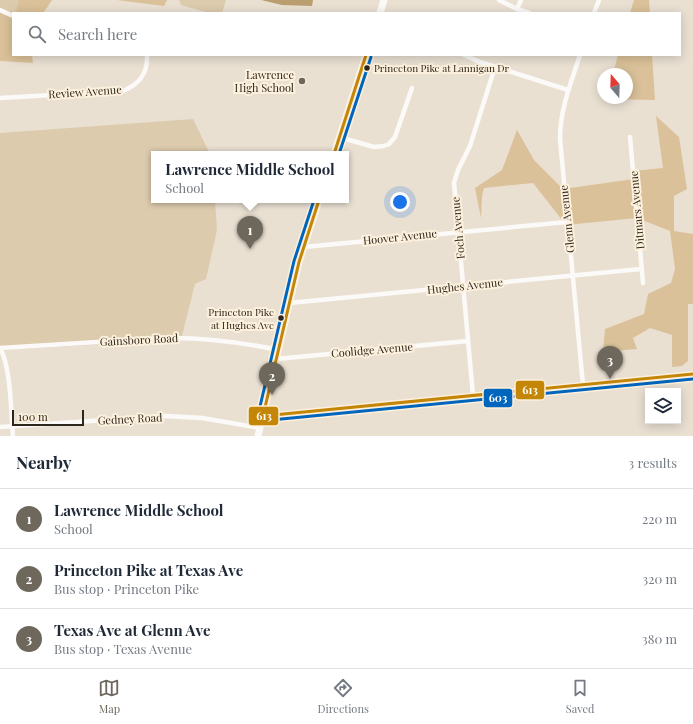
<!DOCTYPE html>
<html lang="en">
<head>
<meta charset="utf-8">
<style>
  body { margin:0; font-family:"Playfair Display",serif; background:#f2f2f3; color:#1f2937 }
  .controls { position:absolute; right:12px; bottom:12px; display:grid; overflow:hidden; border-radius:0px; box-shadow:0 2px 10px #0003 }
  .controls button { width:36px; height:36px; display:grid; place-items:center; padding:0; border:0; border-bottom:1px solid #e0e1e3; background:#fff; color:#1f2937; font:20px sans-serif }
  .compass { position:absolute; left:597px; top:68px; width:36px; height:36px; border-radius:50%; background:#fff; box-shadow:0 2px 10px #0003; rotate:341deg }
  .scale { position:absolute; left:12px; bottom:10px; width:72px; box-sizing:border-box; padding-left:4px; border:2px solid #2c261c; border-top:0; font-size:11px; line-height:14px; white-space:nowrap; color:#2c261c; -webkit-text-stroke:3px #fdf0dc; paint-order:stroke }
  .you { position:absolute; left:400px; top:202px; width:14px; height:14px; margin:-10px; border:3px solid #fff; border-radius:50%; background:#1a73e8; box-shadow:0 0 0 6px #1a73e833 }
  .badge { display:grid; place-items:center; width:26px; height:26px; border-radius:50%; background:#6e675c; color:#fff; font-size:13px; font-weight:700 }
  .pin { position:absolute; translate:-50% -33px; filter:drop-shadow(0 1px 2px #0008) }
  .pin::after { content:''; position:absolute; top:21px; width:14px; height:12px; background:inherit; clip-path:polygon(0 0,100% 0,50% 100%) }
  .popup { position:absolute; left:151px; top:151px; width:198px; height:52px; box-sizing:border-box; display:grid; place-content:center; border-radius:0px; background:#fff; filter:drop-shadow(0 1px 3px #0005); font-size:13px; white-space:nowrap; color:#747a83 }
  .popup b { font-size:15px; color:#1f2937 }
  .popup::after { content:''; position:absolute; left:50%; top:100%; margin-left:-8px; border:8px solid transparent; border-top-color:#fff }
  .list { margin:0; padding:0; list-style:none }
  h2 { display:flex; justify-content:space-between; align-items:center; height:52px; margin:0; padding:0 16px; font-size:17px }
  h2 small { font-size:13px; font-weight:400; color:#747a83 }
  .list li { display:grid; grid-template-columns:26px 1fr auto; gap:12px; align-items:center; box-sizing:border-box; height:60px; padding:0 16px; border-top:1px solid #e0e1e3 }
  .list b { display:block; font-size:15px; white-space:nowrap }
  .list p { margin:0; font-size:13px; white-space:nowrap; color:#747a83 }
  .list em { font-size:13px; font-style:normal; color:#747a83 }
  .icon { flex:none; width:22px; height:22px; fill:none; stroke:currentColor; stroke-width:2; stroke-linecap:round; stroke-linejoin:round }
  .map { position:relative; flex:none; width:693px; height:436px; overflow:hidden }
  .search { position:absolute; background:#fff; box-shadow:0 2px 10px #0003; left:12px; right:12px; top:12px; height:44px; display:flex; align-items:center; gap:10px; box-sizing:border-box; padding:0 14px; border-radius:0px; color:#747a83; font-size:15px }
  .sheet { height:232px; background:#fff }
  nav { display:flex; justify-content:space-around; align-items:center; box-sizing:border-box; height:56px; border-top:1px solid #e0e1e3; background:#fff; font-size:11px; color:#747a83 }
  nav a { display:grid; justify-items:center; gap:2px }
  nav .on { color:#6e675c }
  .map>svg:first-child { display:block }
  .green { fill:#ddcbae }
  .forest { fill:#dac199 }
  .water { fill:#ba9e6f }
  .lines { fill:none; stroke-linecap:round; stroke-linejoin:round }
  .minor { stroke:#fcfaf8; stroke-width:4.5 }
  .secondary { stroke:#fcfaf8; stroke-width:7 }
  .bus-1-casing { stroke:#fdf0dc; stroke-width:6 }
  .bus-2-casing { stroke:#fdf0dc; stroke-width:6 }
  .bus-1 { stroke:#c48607; stroke-width:3 }
  .bus-2 { stroke:#0065bd; stroke-width:3 }
  .bus-dot { fill:#2c261c; stroke:#fdf0dc; stroke-width:1.5 }
  .poi-dot { fill:#6e675c; stroke:#fdf0dc; stroke-width:1.5 }
  .labels { text-anchor:middle; stroke-width:4; stroke-linejoin:round; paint-order:stroke }
  .bus-label { font-size:10px; fill:#2c261c; stroke:#fdf0dc; text-anchor:start }
  .poi-label { font-size:11px; fill:#2c261c; stroke:#fdf0dc; text-anchor:end }
  .street-label { font-size:11px; fill:#2c261c; stroke:#fdf0dc }
  .line-badge { stroke:#fdf0dc; stroke-width:1.5 }
  .badge-label { font-size:11px; text-anchor:middle; font-weight:bold; fill:#fff }
</style>
</head>
<body>
<div class="map">
<svg width="693" height="436" viewBox="0 0 693 436">
  <rect width="100%" height="100%" fill="#e9e0d2"/>
  <!-- green -->
  <g class="green">
    <path d="M0,0H52L43,13H13V16L0,11Z"/>
    <path d="M179,0H226L222,13H209L181,5Z"/>
    <path d="M193,119L210,154H154V200H215L217,230L206,279L195,284L181,340L0,350V133Z"/>
  </g>
  <!-- forest -->
  <g class="forest">
    <path d="M19,0H25L28,1L29,0H52L43,13H18L16,12Z"/>
    <path d="M117,0H167L164,6Z"/>
    <path d="M634,0H649L650,13H630Z"/>
    <path d="M0,10L13,16V55H32L33,63L0,61Z"/>
    <path d="M618,55H652L655,100L606,99V98H627V74H613Z"/>
    <path d="M656,116L679,137L687,189L674,196V231L693,234V304H688V361L682,366L672,367V335L650,328L633,338L637,349L603,352L605,329L644,314L648,294L671,283L675,269L670,231L637,218L566,225L533,183L484,188L482,196L481,218L475,188L502,170L517,130L534,160L563,189L634,179L633,171L663,168Z"/>
  </g>
  <!-- water -->
  <path class="water" d="M261,0H313L312,6L282,5Z"/>
  <g class="lines">
    <!-- minor -->
    <g class="minor">
      <path d="M499,0L517,9L529,13"/>
      <path d="M517,9L521,0"/>
      <path d="M0,10L13,16"/>
      <path d="M594,13L599,0"/>
      <path d="M464,55L480,62L568,90"/>
      <path d="M580,55C571,83 560,109 560,139L583,385"/>
      <path d="M0,98L123,91C140,84 148,73 147,55"/>
      <path d="M339,137L374,147L384,146L389,144L395,137L412,88"/>
      <path d="M630,137L643,283"/>
      <path d="M304,247L567,222"/>
      <path d="M289,303L641,269"/>
      <path d="M0,348L163,338C202,337 240,342 278,350"/>
      <path d="M0,348C11,367 11,413 13,436"/>
      <path d="M276,359L468,341"/>
      <path d="M473,396L454,183L458,170L470,146L495,67"/>
      <path d="M263,416L693,374"/>
      <path d="M0,427L166,416L202,418L260,428"/>
    </g>
    <!-- secondary -->
    <g class="secondary">
      <path d="M380,13L384,0"/>
      <path d="M334,154L366,55"/>
      <path d="M258,436L299,262L319,200"/>
    </g>
    <defs>
      <g id="bus-1">
        <path d="M334,154L366,55"/>
        <path d="M319,200L299,262L263,416L693,374"/>
      </g>
      <g id="bus-2">
        <path d="M339,154L371,57"/>
        <path d="M314,200L294,261L258,415L259,418L261,421L693,379"/>
      </g>
    </defs>
    <!-- bus-1 casing -->
    <use href="#bus-1" class="bus-1-casing"/>
    <!-- bus-2 casing -->
    <use href="#bus-2" class="bus-2-casing"/>
    <!-- bus-1 -->
    <use href="#bus-1" class="bus-1"/>
    <!-- bus-2 -->
    <use href="#bus-2" class="bus-2"/>
  </g>
  <!-- markers -->
  <g class="bus-dot">
    <circle cx="367" cy="68" r="3.5"/>
    <circle cx="281" cy="318" r="3.5"/>
  </g>
  <circle class="poi-dot" cx="302" cy="81" r="4"/>
  <g class="labels">
    <!-- bus labels -->
    <g class="bus-label">
      <text x="374" y="72">Princeton Pike at Lannigan Dr</text>
      <text x="274" y="316" text-anchor="end">Princeton Pike<tspan x="274" dy="13">at Hughes Ave</tspan></text>
    </g>
    <!-- poi labels -->
    <g class="poi-label">
      <text x="294" y="79">Lawrence<tspan x="294" dy="13">High School</tspan></text>
    </g>
    <!-- street labels -->
    <g class="street-label">
      <text transform="translate(85 92) rotate(-4)" y="4">Review Avenue</text>
      <text transform="translate(637 210) rotate(-95)" y="4">Ditmars Avenue</text>
      <text transform="translate(567 219) rotate(-96)" y="4">Glenn Avenue</text>
      <text transform="translate(458 228) rotate(-95)" y="4">Foch Avenue</text>
      <text transform="translate(400 237) rotate(-6)" y="4">Hoover Avenue</text>
      <text transform="translate(465 286) rotate(-6)" y="4">Hughes Avenue</text>
      <text transform="translate(139 340) rotate(-3)" y="4">Gainsboro Road</text>
      <text transform="translate(372 350) rotate(-5)" y="4">Coolidge Avenue</text>
      <text transform="translate(130 419) rotate(-3)" y="4">Gedney Road</text>
    </g>
  </g>
  <g class="line-badge">
    <rect x="515" y="380" width="30" height="20" rx="4" fill="#c48607"/>
    <rect x="483" y="388" width="30" height="20" rx="4" fill="#0065bd"/>
    <rect x="248" y="406" width="31" height="20" rx="4" fill="#c48607"/>
  </g>
  <g class="badge-label">
    <text x="530" y="394">613</text>
    <text x="498" y="402">603</text>
    <text x="264" y="420">613</text>
  </g>
</svg>
<div class="controls">
<button><svg class="icon" aria-label="layers" viewBox="0 0 24 24"><path d="M12 4l9 5-9 5-9-5zM3 14l9 5 9-5"/></svg></button>
</div>
<svg class="compass" viewBox="-18 -18 36 36"><path d="M0-13l5 13h-10z" fill="#e53935"/><path d="M0 13l5-13h-10z" fill="#747a83"/></svg>
<div class="scale">100 m</div>
<div class="you"></div>
<div class="pin badge" style="left:250px;top:249px">1</div>
<div class="popup"><b>Lawrence Middle School</b>School</div>
<div class="pin badge" style="left:272px;top:395px">2</div>
<div class="pin badge" style="left:610px;top:379px">3</div>
<div class="search"><svg class="icon" aria-label="search" viewBox="0 0 24 24"><circle cx="10" cy="10" r="6"/><path d="M15 15l6 6"/></svg>Search here</div>
</div>
<section class="sheet">
<h2>Nearby<small>3 results</small></h2>
<ul class="list">
<li><span class="badge">1</span><div><b>Lawrence Middle School</b><p>School</p></div><em>220 m</em></li>
<li><span class="badge">2</span><div><b>Princeton Pike at Texas Ave</b><p>Bus stop · Princeton Pike</p></div><em>320 m</em></li>
<li><span class="badge">3</span><div><b>Texas Ave at Glenn Ave</b><p>Bus stop · Texas Avenue</p></div><em>380 m</em></li>
</ul>
</section>
<nav>
<a class="on"><svg class="icon" aria-label="map" viewBox="0 0 24 24"><path d="M3 6l6-2 6 2 6-2v14l-6 2-6-2-6 2zM9 4v14M15 6v14"/></svg>Map</a>
<a><svg class="icon" aria-label="directions" viewBox="0 0 24 24"><path d="M12 3l9 9-9 9-9-9zM9 14v-3h6M13 9l2 2-2 2"/></svg>Directions</a>
<a><svg class="icon" aria-label="saved" viewBox="0 0 24 24"><path d="M7 4h10v16l-5-4-5 4z"/></svg>Saved</a>
</nav>
</body>
</html>
